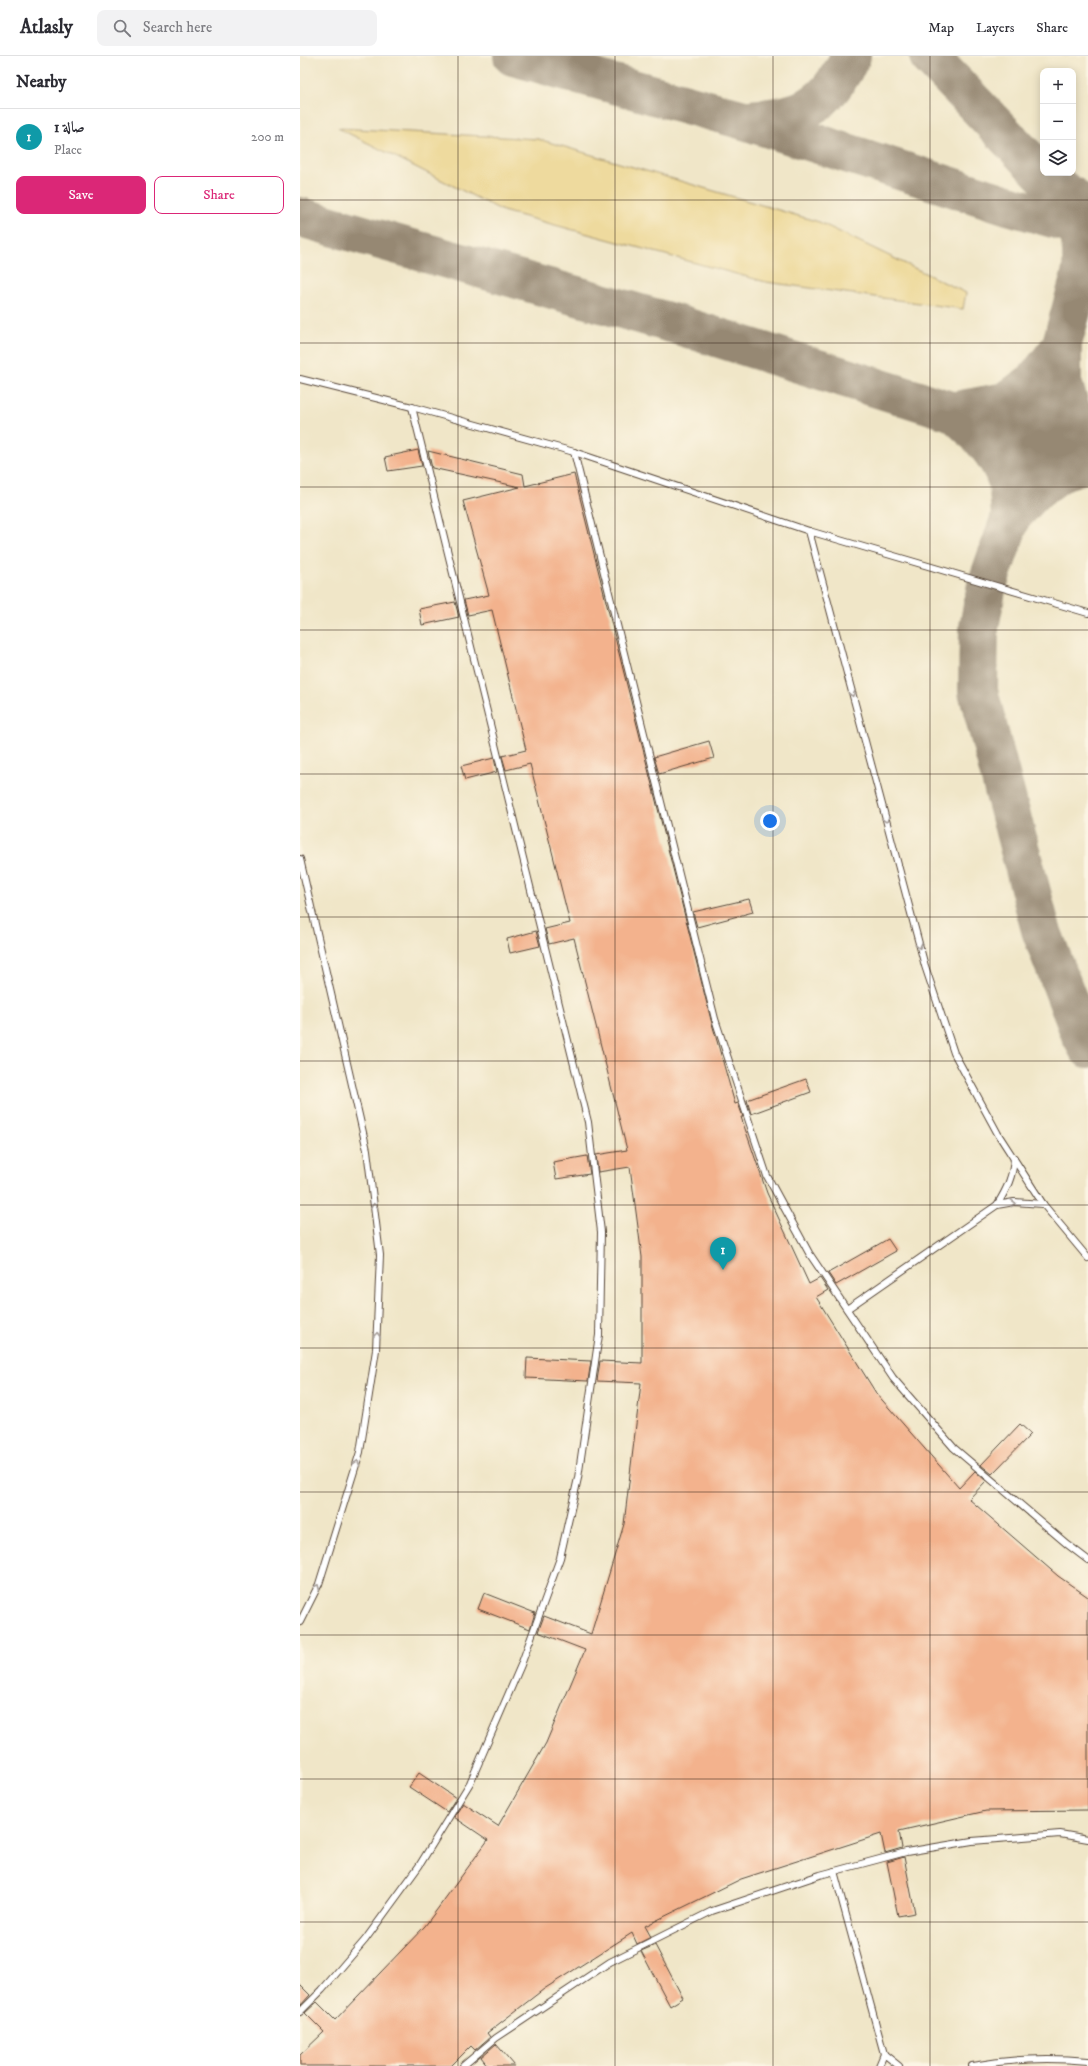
<!DOCTYPE html>
<html lang="en">
<head>
<meta charset="utf-8">
<style>
  body { margin:0; font-family:"IM FELL DW Pica",Amiri,serif; background:#f2f2f3; color:#2b2b33 }
  .controls { position:absolute; right:12px; top:12px; display:grid; overflow:hidden; border-radius:8px; box-shadow:0 2px 10px #0003 }
  .controls button { width:36px; height:36px; display:grid; place-items:center; padding:0; border:0; border-bottom:1px solid #e1e1e2; background:#fff; color:#2b2b33; font:20px sans-serif }
  .you { position:absolute; left:470px; top:765px; width:14px; height:14px; margin:-10px; border:3px solid #fff; border-radius:50%; background:#1a73e8; box-shadow:0 0 0 6px #1a73e833 }
  .badge { display:grid; place-items:center; width:26px; height:26px; border-radius:50%; background:#db2777; color:#fff; font-size:13px; font-weight:700 }
  .pin { position:absolute; translate:-50% -33px; filter:drop-shadow(0 1px 2px #0008) }
  .pin::after { content:''; position:absolute; top:21px; width:14px; height:12px; background:inherit; clip-path:polygon(0 0,100% 0,50% 100%) }
  .list { margin:0; padding:0; list-style:none }
  h2 { display:flex; justify-content:space-between; align-items:center; height:52px; margin:0; padding:0 16px; font-size:17px }
  h2 small { font-size:13px; font-weight:400; color:#7c7c81 }
  .list li { display:grid; grid-template-columns:26px 1fr auto; gap:12px; align-items:center; box-sizing:border-box; height:56px; padding:0 16px; border-top:1px solid #e1e1e2 }
  .list b { display:block; font-size:15px; white-space:nowrap }
  .list p { margin:0; font-size:13px; white-space:nowrap; color:#7c7c81 }
  .list em { font-size:13px; font-style:normal; color:#7c7c81 }
  .actions { display:flex; gap:8px; padding:12px 16px }
  .actions a { flex:1; padding:9px 0; border:1px solid #db2777; border-radius:8px; text-align:center; font-size:14px; color:#db2777 }
  .actions .main { background:#db2777; color:#fff }
  .icon { flex:none; width:22px; height:22px; fill:none; stroke:currentColor; stroke-width:2; stroke-linecap:round; stroke-linejoin:round }
  .map { position:relative; flex:none; width:788px; height:2010px; overflow:hidden }
  header { display:flex; align-items:center; gap:24px; box-sizing:border-box; height:56px; padding:0 20px; background:#fff; border-bottom:1px solid #e1e1e2 }
  header strong { font-size:19px }
  nav { display:flex; gap:22px; margin-inline-start:auto; font-size:14px }
  .search { width:280px; height:36px; background:#f2f2f3; display:flex; align-items:center; gap:10px; box-sizing:border-box; padding:0 14px; border-radius:8px; color:#7c7c81; font-size:15px }
  main { display:flex }
  aside { flex:1; background:#fff }
  .map>svg:first-child { display:block }
  .sand { fill:#eeda9e; stroke:#94825e }
  .lines { fill:none; stroke-linecap:round; stroke-linejoin:round }
  .taxiway { stroke:#968873; stroke-width:40 }
  .building { fill:#f3b28d }
  .lane-casing { stroke:#564638; stroke-width:8 }
  .lane { stroke:#fff; stroke-width:6 }
  .oneway { stroke:#a79f9a }
  .grid { fill:none; stroke:#3b2a1e; stroke-width:1; stroke-opacity:0.55 }
</style>
</head>
<body>
<header>
<strong>Atlasly</strong>
<div class="search"><svg class="icon" aria-label="search" viewBox="0 0 24 24"><circle cx="10" cy="10" r="6"/><path d="M15 15l6 6"/></svg>Search here</div>
<nav><a>Map</a><a>Layers</a><a>Share</a></nav>
</header>
<main>
<aside>
<h2>Nearby<small></small></h2>
<ul class="list">
<li><span class="badge" style="background:#0f9aa8">1</span><div><b>صالة 1</b><p>Place</p></div><em>200 m</em></li>
</ul>
<div class="actions"><a class="main">Save</a><a>Share</a></div>
</aside>
<div class="map">
<svg width="788" height="2010" viewBox="0 0 788 2010">
  <rect width="100%" height="100%" fill="#fcf5e5"/>
  <filter id="ink" filterUnits="userSpaceOnUse"><feTurbulence type="fractalNoise" baseFrequency=".025" numOctaves="2"/><feDisplacementMap in="SourceGraphic" scale="8" xChannelSelector="R" yChannelSelector="G"/><feConvolveMatrix kernelMatrix="1 2 1 2 8 2 1 2 1" color-interpolation-filters="sRGB"/></filter>
  <filter id="wash" filterUnits="userSpaceOnUse"><feTurbulence type="fractalNoise" baseFrequency=".012" numOctaves="4" result="noise"/><feDisplacementMap in="SourceGraphic" scale="16" xChannelSelector="R" yChannelSelector="G"/><feGaussianBlur stdDeviation="0.9" result="paint"/><feColorMatrix in="noise" values="0 0 0 0 0 0 0 0 0 0 0 0 0 0 0 0 0 1.4 0 .05"/><feComposite in="paint" operator="in"/></filter>
  <g filter="url(#wash)">
    <rect width="100%" height="100%" fill="#f0e6c8"/>
    <!-- sand -->
    <path class="sand" d="M38,72L238,83L519,166L666,237L663,253L466,226L203,155Z"/>
    <g class="lines">
      <!-- taxiway -->
      <g class="taxiway">
        <path d="M213,0L444,64L708,149L788,172"/>
        <path d="M629,0L750,126L773,141"/>
        <path d="M450,64C506,59 524,52 551,0"/>
        <path d="M750,126C776,159 784,173 782,215L736,382L711,461L687,529L679,571L678,635L741,874L781,979L788,992"/>
        <path d="M0,161L375,268L736,382L788,396"/>
        <path d="M656,355L706,346L735,325L762,290V326L771,356L788,378"/>
        <path d="M656,358C677,377 698,396 707,424C710,435 710,449 711,461L734,436L762,415L788,407"/>
      </g>
    </g>
    <g id="blocks">
      <!-- building -->
      <g class="building">
        <path d="M118,394L122,410L88,415L85,401Z"/>
        <path d="M128,395L223,418L225,430L274,418L411,964L435,1048L438,1047L443,1061H441L467,1137L509,1228L520,1222L528,1234L516,1241L576,1337L659,1432L675,1415L686,1425L669,1443L758,1520L788,1541V1754L686,1755L599,1775L602,1792L585,1797L581,1778L441,1823L345,1870L351,1881L337,1888L332,1877L244,1933L187,1977L190,1981L175,1994L171,1990L151,2010H0V1999L24,1976L5,1957L17,1946L35,1964L125,1870L188,1784L154,1761L163,1747L198,1770L246,1687L285,1594L238,1576L244,1560L291,1578L324,1468L341,1327L297,1325L300,1305L342,1307V1201L330,1111L298,1116L296,1099L327,1094L274,882L249,888L245,873L270,867L230,708L206,714L202,700L226,694L192,554L168,559L164,544L189,539L163,445L220,431L132,412Z"/>
        <path d="M155,546L159,561L122,569L119,553Z"/>
        <path d="M409,685L414,702L359,718L354,701Z"/>
        <path d="M194,702L197,716L165,724L161,710Z"/>
        <path d="M449,843L453,856L397,871L393,856Z"/>
        <path d="M236,875L240,890L210,897L207,883Z"/>
        <path d="M506,1023L511,1036L451,1058L447,1044Z"/>
        <path d="M287,1100L290,1118L256,1123L253,1106Z"/>
        <path d="M588,1183L596,1195L536,1229L528,1217Z"/>
        <path d="M227,1302L291,1305L288,1325L226,1322Z"/>
        <path d="M720,1368L731,1378L692,1418L681,1409Z"/>
        <path d="M184,1537L235,1557L230,1573L178,1553Z"/>
        <path d="M119,1717L156,1742L147,1756L109,1731Z"/>
        <path d="M604,1801L615,1857L598,1860L587,1806Z"/>
        <path d="M355,1889L383,1942L370,1950L341,1895Z"/>
        <path d="M0,1929L10,1939L0,1950Z"/>
        <path d="M196,1988L215,2010H188L181,2001Z"/>
      </g>
    </g>
  </g>
  <g filter="url(#ink)">
    <use href="#blocks" fill-opacity="0" stroke="#564638" stroke-width="1"/>
    <g class="lines">
      <defs>
        <g id="lane">
          <path d="M0,323L112,351L274,396L509,475L788,557"/>
          <path d="M274,396L415,963L467,1120L509,1197L593,1322L654,1392L767,1488L788,1504"/>
          <path d="M509,475L625,910L654,997L698,1078L743,1148L788,1202"/>
          <path d="M0,803L67,1094L80,1199L76,1294L60,1396L19,1528L0,1566"/>
          <path d="M714,1102C713,1120 707,1133 697,1149L714,1146L743,1148"/>
          <path d="M547,1253L697,1149"/>
          <path d="M534,1815L584,1998"/>
          <path d="M0,1956L22,1934L65,1884L119,1810L170,1727L221,1609L260,1502L278,1422L299,1279L301,1176L288,1066L112,351"/>
          <path d="M163,2010L196,1982L310,1906L412,1855L520,1819L606,1796L672,1785L760,1778L788,1783"/>
          <path d="M579,2010L584,1998L599,2010"/>
          <path d="M672,2010C710,2003 749,2001 788,2005"/>
        </g>
      </defs>
      <!-- lane casing -->
      <use href="#lane" class="lane-casing"/>
      <!-- lane -->
      <use href="#lane" class="lane"/>
    </g>
    <!-- one-way arrows -->
    <defs><path id="oneway-chevron" d="M-2-3.5L2.5 0L-2 3.5" fill="none" stroke-width="1.6" stroke-linecap="round" stroke-linejoin="round"/></defs>
    <g class="oneway">
      <use href="#oneway-chevron" transform="translate(519 513) rotate(75)"/>
      <use href="#oneway-chevron" transform="translate(552 638) rotate(75)"/>
      <use href="#oneway-chevron" transform="translate(586 764) rotate(75)"/>
      <use href="#oneway-chevron" transform="translate(619 890) rotate(75)"/>
      <use href="#oneway-chevron" transform="translate(713 1147) rotate(-2)"/>
      <use href="#oneway-chevron" transform="translate(74 1150) rotate(-97)"/>
      <use href="#oneway-chevron" transform="translate(77 1279) rotate(-87)"/>
      <use href="#oneway-chevron" transform="translate(57 1407) rotate(-73)"/>
      <use href="#oneway-chevron" transform="translate(17 1531) rotate(-66)"/>
    </g>
  </g>
  <!-- grid -->
  <path class="grid" d="M158,0V2010M315,0V2010M473,0V2010M630,0V2010M0,144H788M0,287H788M0,431H788M0,574H788M0,718H788M0,861H788M0,1005H788M0,1149H788M0,1292H788M0,1436H788M0,1579H788M0,1723H788M0,1866H788"/>
</svg>
<div class="controls">
<button>+</button>
<button>−</button>
<button><svg class="icon" aria-label="layers" viewBox="0 0 24 24"><path d="M12 4l9 5-9 5-9-5zM3 14l9 5 9-5"/></svg></button>
</div>
<div class="you"></div>
<div class="pin badge" style="left:423px;top:1214px;background:#0f9aa8">1</div>
</div>
</main>
</body>
</html>
